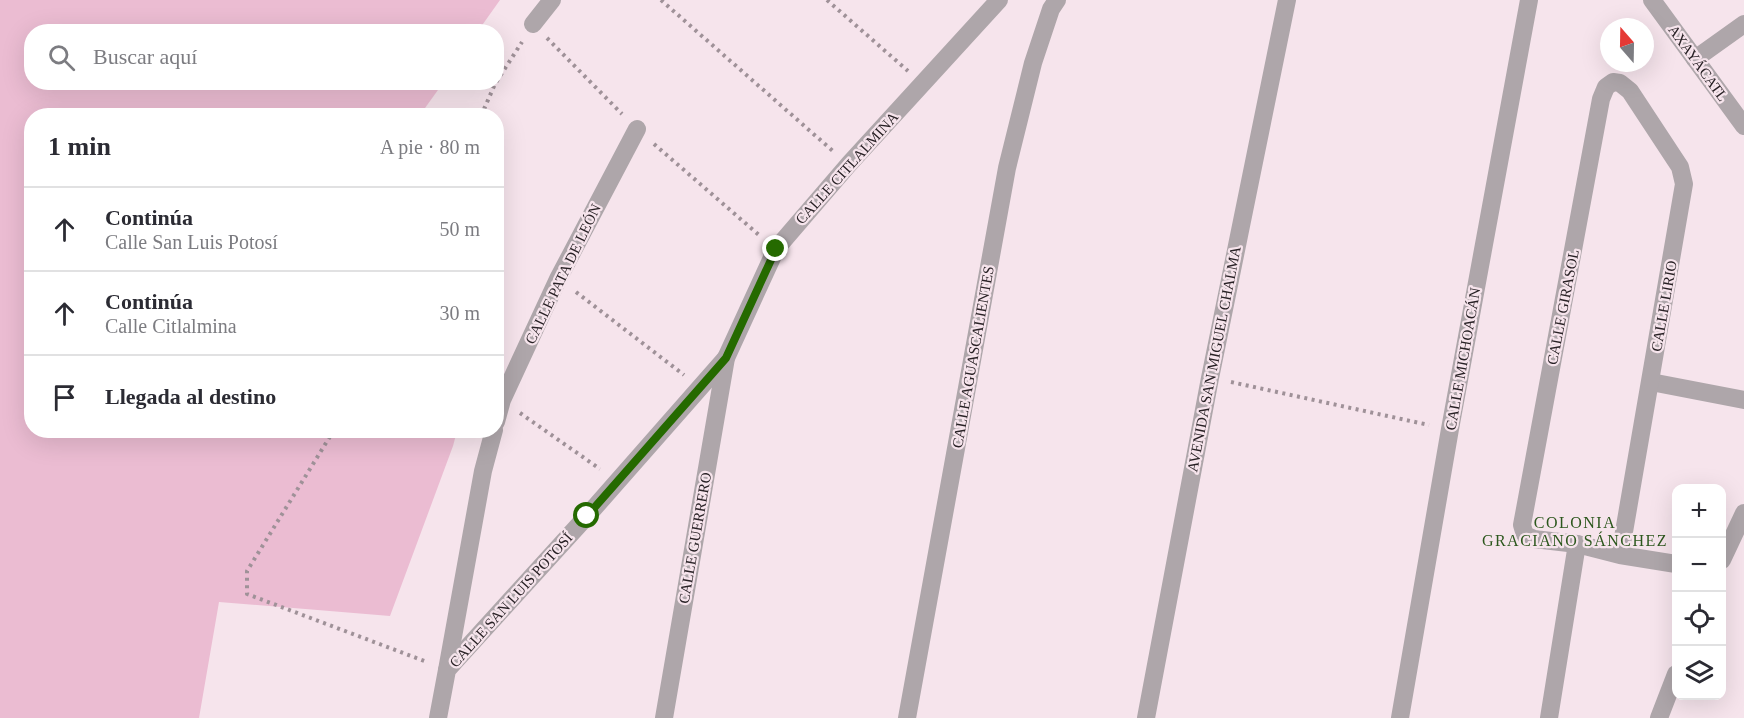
<!DOCTYPE html>
<html lang="es">
<head>
<meta charset="utf-8">
<style>
  body { margin:0; font-family:"Times New Roman",serif; background:#f7f7f7; color:#2b2b33 }
  .controls { position:absolute; right:18px; bottom:18px; display:grid; overflow:hidden; border-radius:12px; box-shadow:0 6px 24px #0002 }
  .controls button { width:54px; height:54px; display:grid; place-items:center; padding:0; border:0; border-bottom:2px solid #e1e1e2; background:#fff; color:#2b2b33; font:30px sans-serif }
  .compass { position:absolute; left:1600px; top:18px; width:54px; height:54px; border-radius:50%; background:#fff; box-shadow:0 6px 24px #0002; rotate:340deg }
  .stop { position:absolute; width:18px; height:18px; margin:-14px; border:4px solid #256a00; border-radius:50%; background:#fff }
  .stop.end { background:#256a00; border-color:#fff; box-shadow:0 2px 6px #0008 }
  .list { margin:0; padding:0; list-style:none }
  h2 { display:flex; justify-content:space-between; align-items:center; height:78px; margin:0; padding:0 24px; font-size:26px }
  h2 small { font-size:20px; font-weight:400; color:#7c7c81 }
  .list li { display:grid; grid-template-columns:39px 1fr auto; gap:18px; align-items:center; box-sizing:border-box; height:84px; padding:0 24px; border-top:2px solid #e1e1e2 }
  .list b { display:block; font-size:22px; white-space:nowrap }
  .list p { margin:0; font-size:20px; white-space:nowrap; color:#7c7c81 }
  .list em { font-size:20px; font-style:normal; color:#7c7c81 }
  .icon { flex:none; width:33px; height:33px; fill:none; stroke:currentColor; stroke-width:2; stroke-linecap:round; stroke-linejoin:round }
  .map { position:relative; flex:none; width:1744px; height:718px; overflow:hidden }
  .search { position:absolute; background:#fff; box-shadow:0 6px 24px #0002; left:24px; top:24px; width:480px; height:66px; display:flex; align-items:center; gap:15px; box-sizing:border-box; padding:0 21px; border-radius:24px; color:#7c7c81; font-size:22px }
  .panel { position:absolute; background:#fff; box-shadow:0 6px 24px #0002; left:24px; top:108px; width:480px; height:330px; border-radius:24px }
  .map>svg:first-child { display:block }
  .green { fill:#ebbcd2 }
  .lines { fill:none; stroke-linecap:round; stroke-linejoin:round }
  .path { stroke:#9f9198; stroke-width:4; stroke-dasharray:3 4.5; stroke-linecap:butt }
  .minor { stroke:#aea6aa; stroke-width:18 }
  .route { stroke:#256a00; stroke-width:8 }
  .labels { text-anchor:middle; stroke-width:4.5; stroke-linejoin:round; paint-order:stroke }
  .street-label { font-size:15px; fill:#282125; stroke:#f6e4ec }
  .neighbourhood-label { font-size:16px; letter-spacing:1.5px; fill:#2c571d; stroke:#f6e4ec }
</style>
</head>
<body>
<div class="map">
<svg width="1744" height="718" viewBox="0 0 1744 718">
  <rect width="100%" height="100%" fill="#f6e4ec"/>
  <!-- green -->
  <path class="green" d="M0,0H500L478,31L32,32V82L443,83L420,115L32,116V430L457,431L453,446L390,616L219,602L199,718H0Z"/>
  <g class="lines">
    <!-- path -->
    <g class="path">
      <path d="M661,0L834,152"/>
      <path d="M827,0L908,71"/>
      <path d="M547,38L622,114"/>
      <path d="M481,116L495,84L522,42"/>
      <path d="M654,144L759,235"/>
      <path d="M576,292L684,375"/>
      <path d="M1231,382L1429,425"/>
      <path d="M520,413L600,469"/>
      <path d="M334,430L247,571V594L427,662"/>
    </g>
    <!-- minor -->
    <g class="minor">
      <path d="M1652,0L1744,126"/>
      <path d="M533,24L552,0"/>
      <path d="M1695,59L1744,24"/>
      <path d="M1651,382L1744,400"/>
      <path d="M496,422L502,400L558,279L637,129"/>
      <path d="M1620,555L1684,184L1680,167L1630,91L1620,83L1613,82L1606,87L1601,99L1522,525L1525,535L1534,539L1577,544L1620,555L1676,564"/>
      <path d="M1722,560L1744,513"/>
      <path d="M447,670L483,471L494,430"/>
      <path d="M438,718L447,670L587,516L726,358"/>
      <path d="M664,718L726,358L776,249L849,164L999,0"/>
      <path d="M907,718L1007,168L1033,63L1051,9L1057,0"/>
      <path d="M1146,718L1210,378L1287,0"/>
      <path d="M1400,718L1450,429L1529,0"/>
      <path d="M1549,718L1577,544"/>
      <path d="M1659,718L1676,674"/>
    </g>
  </g>
  <g class="lines">
    <!-- route -->
    <path class="route" d="M587,516L726,358L776,249"/>
  </g>
  <g class="labels">
    <!-- street labels -->
    <g class="street-label">
      <text transform="translate(1698 63) rotate(54)" y="5">AXAYÁCATL</text>
      <text transform="translate(847 168) rotate(-48)" y="5">CALLE CITLALMINA</text>
      <text transform="translate(563 274) rotate(-64)" y="5">CALLE PATA DE LEÓN</text>
      <text transform="translate(1664 306) rotate(-80)" y="5">CALLE LIRIO</text>
      <text transform="translate(1563 307) rotate(-79)" y="5">CALLE GIRASOL</text>
      <text transform="translate(973 357) rotate(-80)" y="5">CALLE AGUASCALIENTES</text>
      <text transform="translate(1214 359) rotate(-79)" y="5">AVENIDA SAN MIGUEL CHALMA</text>
      <text transform="translate(1463 359) rotate(-80)" y="5">CALLE MICHOACÁN</text>
      <text transform="translate(695 538) rotate(-80)" y="5">CALLE GUERRERO</text>
      <text transform="translate(511 600) rotate(-48)" y="5">CALLE SAN LUIS POTOSÍ</text>
    </g>
    <!-- neighbourhood labels -->
    <g class="neighbourhood-label">
      <text x="1575" y="528">COLONIA<tspan x="1575" dy="18">GRACIANO SÁNCHEZ</tspan></text>
    </g>
  </g>
</svg>
<div class="controls">
<button>+</button>
<button>−</button>
<button><svg class="icon" aria-label="locate" viewBox="0 0 24 24"><circle cx="12" cy="12" r="6"/><path d="M12 2v4M12 18v4M2 12h4M18 12h4"/></svg></button>
<button><svg class="icon" aria-label="layers" viewBox="0 0 24 24"><path d="M12 4l9 5-9 5-9-5zM3 14l9 5 9-5"/></svg></button>
</div>
<svg class="compass" viewBox="-18 -18 36 36"><path d="M0-13l5 13h-10z" fill="#e53935"/><path d="M0 13l5-13h-10z" fill="#7c7c81"/></svg>
<div class="stop" style="left:587px;top:516px"></div>
<div class="stop end" style="left:776px;top:249px"></div>
<div class="search"><svg class="icon" aria-label="search" viewBox="0 0 24 24"><circle cx="10" cy="10" r="6"/><path d="M15 15l6 6"/></svg>Buscar aquí</div>
<section class="panel">
<h2>1 min<small>A pie · 80 m</small></h2>
<ul class="list">
<li><svg class="icon" aria-label="ahead" viewBox="0 0 24 24"><path d="M12 20V5M6 11l6-6 6 6"/></svg><div><b>Continúa</b><p>Calle San Luis Potosí</p></div><em>50 m</em></li>
<li><svg class="icon" aria-label="ahead" viewBox="0 0 24 24"><path d="M12 20V5M6 11l6-6 6 6"/></svg><div><b>Continúa</b><p>Calle Citlalmina</p></div><em>30 m</em></li>
<li><svg class="icon" aria-label="arrive" viewBox="0 0 24 24"><path d="M6 21V4h12l-3 4 3 4H6"/></svg><div><b>Llegada al destino</b></div></li>
</ul>
</section>
</div>
</body>
</html>
